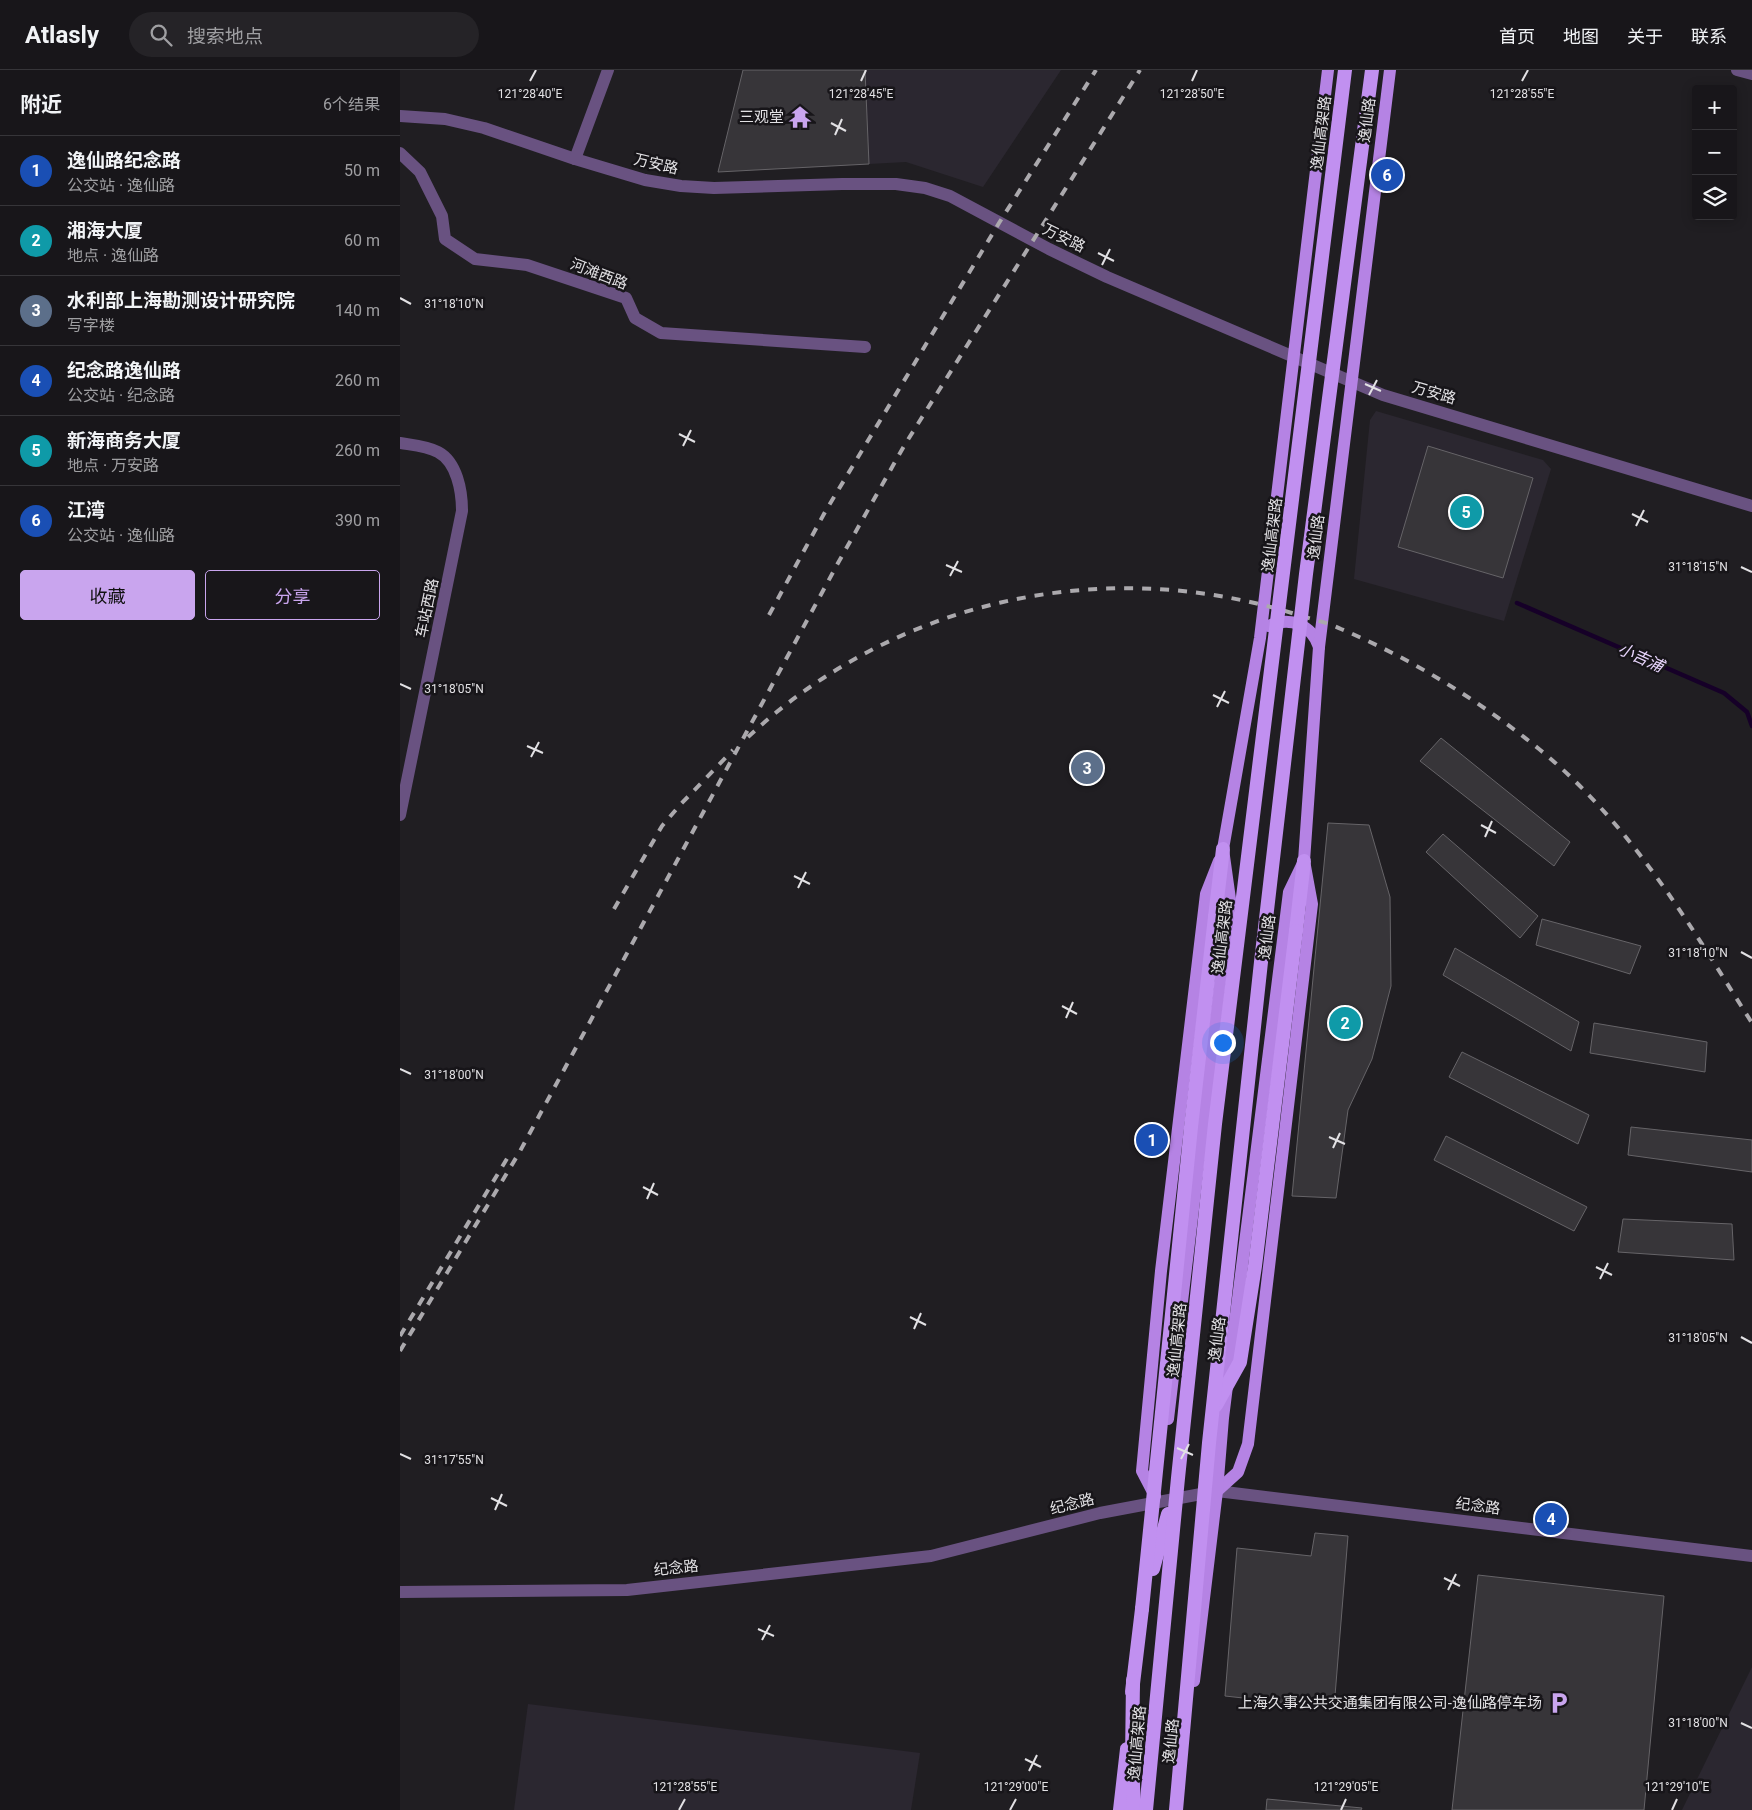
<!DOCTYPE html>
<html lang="zh">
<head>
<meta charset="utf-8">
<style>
  body { margin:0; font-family:Roboto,"Noto Sans SC",sans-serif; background:#252327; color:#f1f3f6 }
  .controls { position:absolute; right:15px; top:15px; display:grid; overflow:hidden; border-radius:5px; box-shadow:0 2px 12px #0003 }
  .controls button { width:45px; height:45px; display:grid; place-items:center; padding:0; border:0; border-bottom:1px solid #363539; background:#18161a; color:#f1f3f6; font:25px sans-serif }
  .you { position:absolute; left:822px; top:972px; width:18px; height:18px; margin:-12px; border:4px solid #fff; border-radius:50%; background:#1a73e8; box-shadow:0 0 0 8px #1a73e833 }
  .badge { display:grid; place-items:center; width:32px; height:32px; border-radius:50%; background:#c9a5ee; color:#fff; font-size:16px; font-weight:700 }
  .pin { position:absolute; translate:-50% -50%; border:2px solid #fff; box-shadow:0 1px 5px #0006 }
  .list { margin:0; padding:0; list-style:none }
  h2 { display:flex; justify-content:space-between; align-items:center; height:65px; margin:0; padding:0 20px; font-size:21px }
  h2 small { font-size:16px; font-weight:400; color:#9f9fa2 }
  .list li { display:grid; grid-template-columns:32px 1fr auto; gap:15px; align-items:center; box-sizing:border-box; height:70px; padding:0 20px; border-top:1px solid #363539 }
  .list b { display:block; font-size:19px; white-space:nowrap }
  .list p { margin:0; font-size:16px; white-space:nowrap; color:#9f9fa2 }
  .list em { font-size:16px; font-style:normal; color:#9f9fa2 }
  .actions { display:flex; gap:10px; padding:15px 20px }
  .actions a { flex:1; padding:11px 0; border:1px solid #c9a5ee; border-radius:5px; text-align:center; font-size:18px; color:#c9a5ee }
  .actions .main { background:#c9a5ee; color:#111 }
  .icon { flex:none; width:28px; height:28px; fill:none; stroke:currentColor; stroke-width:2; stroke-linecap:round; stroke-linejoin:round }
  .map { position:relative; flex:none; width:1352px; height:1740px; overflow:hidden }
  header { display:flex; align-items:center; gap:30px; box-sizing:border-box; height:70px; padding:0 25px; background:#18161a; border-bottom:1px solid #363539 }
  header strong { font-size:24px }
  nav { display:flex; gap:28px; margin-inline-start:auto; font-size:18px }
  .search { width:350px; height:45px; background:#252327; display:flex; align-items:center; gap:12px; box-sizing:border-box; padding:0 18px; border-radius:28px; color:#9f9fa2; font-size:19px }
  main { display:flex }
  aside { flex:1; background:#18161a }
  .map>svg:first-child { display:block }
  .built { fill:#2b2730 }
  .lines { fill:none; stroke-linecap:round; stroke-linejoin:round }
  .stream { stroke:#160028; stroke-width:4.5 }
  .building { fill:#373539; stroke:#666468 }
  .minor { stroke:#695281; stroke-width:12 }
  .tertiary { stroke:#695281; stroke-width:12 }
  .primary { stroke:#b583e4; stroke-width:12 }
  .trunk { stroke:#c190f0; stroke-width:14 }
  .rail { stroke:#aba9ad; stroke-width:4; stroke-dasharray:9 9; stroke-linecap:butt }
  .trunk-bridge { stroke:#c190f0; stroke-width:14 }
  .ticks { fill:none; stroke:#e2e1e4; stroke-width:2 }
  .labels { text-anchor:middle; stroke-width:5; stroke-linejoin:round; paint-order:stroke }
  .poi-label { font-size:15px; fill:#e2e1e4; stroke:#171519; text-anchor:end }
  .street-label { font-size:15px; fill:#e2e1e4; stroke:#171519 }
  .water-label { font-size:16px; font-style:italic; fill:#e9d6fe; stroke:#171519 }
  .ticks-label { font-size:12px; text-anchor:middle; fill:#e2e1e4; stroke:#171519; stroke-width:5; stroke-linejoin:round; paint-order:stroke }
</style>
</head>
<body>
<header>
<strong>Atlasly</strong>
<div class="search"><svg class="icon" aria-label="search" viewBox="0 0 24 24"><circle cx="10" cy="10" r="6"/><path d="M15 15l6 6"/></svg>搜索地点</div>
<nav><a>首页</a><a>地图</a><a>关于</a><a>联系</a></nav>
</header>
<main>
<aside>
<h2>附近<small>6个结果</small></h2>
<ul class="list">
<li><span class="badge" style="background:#1a4fb4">1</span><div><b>逸仙路纪念路</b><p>公交站 · 逸仙路</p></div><em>50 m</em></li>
<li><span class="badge" style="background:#0f9aa8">2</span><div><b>湘海大厦</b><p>地点 · 逸仙路</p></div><em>60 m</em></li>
<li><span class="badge" style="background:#5c6f8a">3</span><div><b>水利部上海勘测设计研究院</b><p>写字楼</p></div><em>140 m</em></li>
<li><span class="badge" style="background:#1a4fb4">4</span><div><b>纪念路逸仙路</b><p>公交站 · 纪念路</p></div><em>260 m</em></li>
<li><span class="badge" style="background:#0f9aa8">5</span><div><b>新海商务大厦</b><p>地点 · 万安路</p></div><em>260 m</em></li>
<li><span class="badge" style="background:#1a4fb4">6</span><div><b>江湾</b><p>公交站 · 逸仙路</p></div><em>390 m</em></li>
</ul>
<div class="actions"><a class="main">收藏</a><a>分享</a></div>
</aside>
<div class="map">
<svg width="1352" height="1740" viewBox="0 0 1352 1740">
  <rect width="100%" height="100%" fill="#201e22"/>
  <!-- built -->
  <g class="built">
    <path d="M465,0H661L583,117L506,92L469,94Z"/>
    <path d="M976,341L1143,390L1151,399L1104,551L954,509L970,350Z"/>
    <path d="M1352,1597V1740H1282Z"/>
    <path d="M128,1634L520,1683L511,1740H114Z"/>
  </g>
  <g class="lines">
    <!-- stream -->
    <path class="stream" d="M1117,533L1324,623L1347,642L1352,656"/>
  </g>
  <!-- building -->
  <g class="building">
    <path d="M343,0H465L469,94L318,102Z"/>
    <path d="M1028,376L1133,408L1103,508L998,477Z"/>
    <path d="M1041,668L1170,772L1154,796L1020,691Z"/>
    <path d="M928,753L969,755L990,827L991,916L972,989L948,1040L936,1128L892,1126Z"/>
    <path d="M1043,764L1138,846L1120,868L1026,782Z"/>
    <path d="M1142,849L1241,876L1230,904L1136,875Z"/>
    <path d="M1055,878L1179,952L1171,981L1043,905Z"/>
    <path d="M1194,953L1307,972L1305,1002L1190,983Z"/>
    <path d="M1062,982L1189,1045L1178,1074L1049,1007Z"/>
    <path d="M1231,1057L1352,1070V1102L1228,1085Z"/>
    <path d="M1046,1066L1187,1137L1174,1161L1034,1090Z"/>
    <path d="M1223,1149L1332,1154L1334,1190L1218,1182Z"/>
    <path d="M915,1463L948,1466L934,1638L825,1626L837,1478L911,1486Z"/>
    <path d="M1078,1505L1264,1526L1244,1740H1052Z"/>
    <path d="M867,1729L962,1738L961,1740H866Z"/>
  </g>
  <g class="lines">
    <!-- minor -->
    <g class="minor">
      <path d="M0,46L45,49L84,58L175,89L245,110L281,116L314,118L442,114H496L525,118L550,126L649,179L707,207L983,325L1352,436"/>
      <path d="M0,83L20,102L42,146L45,169L75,189L127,195L226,228L235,248L261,263L465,277"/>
      <path d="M175,89L208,0"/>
      <path d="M0,373C12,375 27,376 38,382C57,392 62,421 62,441L0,745"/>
    </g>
    <!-- tertiary -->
    <g class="tertiary">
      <path d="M1337,0L1352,4"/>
      <path d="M0,1522L227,1520L531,1486L700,1443L817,1421L1352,1486"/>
    </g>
    <!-- primary -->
    <g class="primary">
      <path d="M869,556C890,546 912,555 919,577"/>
      <path d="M768,1349L830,829L823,779L860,568L928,0"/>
      <path d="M817,1421L838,1402L848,1374L912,834L905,796"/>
      <path d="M755,1426L742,1401L761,1201L806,824L819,791"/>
      <path d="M794,1611L817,1421L823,1348L889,822L904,791L919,577L990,0"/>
    </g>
    <!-- trunk -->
    <g class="trunk">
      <path d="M815,847L823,779"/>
      <path d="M896,861L904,791"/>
      <path d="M732,1622L742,1539"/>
      <path d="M720,1740L727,1679"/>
    </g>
    <!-- rail -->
    <g class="rail">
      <path d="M369,545L425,442L599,153L696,0"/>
      <path d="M348,667C495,530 703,484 895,544C910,549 927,552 941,559C1012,589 1080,631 1139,679C1231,754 1290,855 1352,953"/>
      <path d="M214,839L262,756L280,735L333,680"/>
      <path d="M0,1266L111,1082"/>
      <path d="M0,1281L119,1083L438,493L504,376L740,0"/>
    </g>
    <!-- trunk-bridge -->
    <g class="trunk-bridge">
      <path d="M816,1335L840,1292L855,1196L896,861"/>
      <path d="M753,1499L768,1444"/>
      <path d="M742,1539L791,1057L815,847"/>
      <path d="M733,1610L732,1690L734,1740"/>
      <path d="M746,1740L778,1408L815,1054L945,0"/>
      <path d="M776,1740L809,1373L861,892L906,504L972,0"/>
    </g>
  </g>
  <!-- ticks -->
  <path class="ticks" d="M130,11L136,0M461,11L466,0M792,11L797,0M1122,11L1128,0M431,53L446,61M435,65L442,49M698,183L714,191M702,195L710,179M0,228L11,234M965,314L981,321M969,325L977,310M279,364L295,372M283,376L291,360M1232,444L1248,452M1236,456L1244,440M546,495L562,502M1341,497L1352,502M550,506L558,491M0,614L11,619M813,625L829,633M817,637L825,621M127,676L143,683M131,687L139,672M1081,755L1096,763M1085,767L1092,751M394,806L410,814M398,818L406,802M1341,882L1352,888M662,936L677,944M666,948L673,932M0,999L11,1004M929,1067L945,1074M933,1078L940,1063M243,1117L258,1125M247,1129L254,1113M1196,1197L1212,1205M1200,1209L1208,1193M510,1247L526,1255M514,1259L521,1243M1341,1267L1352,1273M777,1378L793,1385M0,1384L11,1389M781,1389L789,1374M91,1428L107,1436M95,1440L102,1424M1044,1508L1060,1516M1048,1520L1056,1504M358,1559L374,1566M362,1570L370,1555M1341,1653L1352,1658M625,1689L641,1697M629,1701L637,1685M279,1740L285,1729M610,1740L616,1729M941,1740L946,1729M1272,1740L1277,1729"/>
  <!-- icons -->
  <defs>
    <symbol id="temple-bare" viewBox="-9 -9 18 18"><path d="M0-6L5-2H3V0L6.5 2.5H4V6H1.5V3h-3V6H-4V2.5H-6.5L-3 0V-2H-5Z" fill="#c9a5ee" stroke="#171519" stroke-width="2.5" paint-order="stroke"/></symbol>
    <symbol id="parking-bare" viewBox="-9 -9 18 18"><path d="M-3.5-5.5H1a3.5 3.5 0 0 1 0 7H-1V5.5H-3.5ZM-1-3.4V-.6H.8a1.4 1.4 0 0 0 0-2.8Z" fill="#c9a5ee" stroke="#171519" stroke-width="2.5" paint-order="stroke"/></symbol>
  </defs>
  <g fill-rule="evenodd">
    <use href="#temple-bare" x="384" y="31" width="32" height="32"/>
    <use href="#parking-bare" x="1143" y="1617" width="32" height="32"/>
  </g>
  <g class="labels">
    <!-- poi labels -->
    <g class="poi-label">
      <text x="384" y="52">三观堂</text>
      <text x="1142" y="1638">上海久事公共交通集团有限公司-逸仙路停车场</text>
    </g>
    <!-- street labels -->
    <g class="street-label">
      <text transform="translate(967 50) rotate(-83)" y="5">逸仙路</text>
      <text transform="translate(921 63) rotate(-83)" y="5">逸仙高架路</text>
      <text transform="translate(256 94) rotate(13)" y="5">万安路</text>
      <text transform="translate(664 168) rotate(26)" y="5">万安路</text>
      <text transform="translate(199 204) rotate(21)" y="5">河滩西路</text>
      <text transform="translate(1034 323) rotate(16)" y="5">万安路</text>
      <text transform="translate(872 465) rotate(-83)" y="5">逸仙高架路</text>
      <text transform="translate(916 467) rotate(-83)" y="5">逸仙路</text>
      <text transform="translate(27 538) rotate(-78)" y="5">车站西路</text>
      <text transform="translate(822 867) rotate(-83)" y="5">逸仙高架路</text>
      <text transform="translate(867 867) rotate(-83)" y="5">逸仙路</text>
      <text transform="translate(817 1269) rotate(-83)" y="5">逸仙路</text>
      <text transform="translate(777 1270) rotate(-84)" y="5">逸仙高架路</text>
      <text transform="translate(672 1434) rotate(-14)" y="5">纪念路</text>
      <text transform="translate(1078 1436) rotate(7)" y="5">纪念路</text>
      <text transform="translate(276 1498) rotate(-6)" y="5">纪念路</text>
      <text transform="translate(771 1671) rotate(-84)" y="5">逸仙路</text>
      <text transform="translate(737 1673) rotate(-85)" y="5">逸仙高架路</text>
    </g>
    <!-- water labels -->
    <g class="water-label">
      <text transform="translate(1241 587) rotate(24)" y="6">小吉浦</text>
    </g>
  </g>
  <g class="ticks-label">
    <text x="130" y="28">121°28'40"E</text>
    <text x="461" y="28">121°28'45"E</text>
    <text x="792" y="28">121°28'50"E</text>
    <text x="1122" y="28">121°28'55"E</text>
    <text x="54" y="238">31°18'10"N</text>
    <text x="1298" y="501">31°18'15"N</text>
    <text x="54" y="623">31°18'05"N</text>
    <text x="1298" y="887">31°18'10"N</text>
    <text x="54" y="1009">31°18'00"N</text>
    <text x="1298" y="1272">31°18'05"N</text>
    <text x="54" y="1394">31°17'55"N</text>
    <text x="1298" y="1657">31°18'00"N</text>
    <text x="285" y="1721">121°28'55"E</text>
    <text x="616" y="1721">121°29'00"E</text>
    <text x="946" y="1721">121°29'05"E</text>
    <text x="1277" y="1721">121°29'10"E</text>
  </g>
</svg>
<div class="controls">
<button>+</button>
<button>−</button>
<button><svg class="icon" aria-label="layers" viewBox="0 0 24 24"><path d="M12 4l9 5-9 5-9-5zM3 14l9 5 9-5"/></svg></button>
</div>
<div class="you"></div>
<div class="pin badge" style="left:752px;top:1070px;background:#1a4fb4">1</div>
<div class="pin badge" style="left:945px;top:953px;background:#0f9aa8">2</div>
<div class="pin badge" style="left:687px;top:698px;background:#5c6f8a">3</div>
<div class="pin badge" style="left:1151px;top:1449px;background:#1a4fb4">4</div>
<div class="pin badge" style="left:1066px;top:442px;background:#0f9aa8">5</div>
<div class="pin badge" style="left:987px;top:105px;background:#1a4fb4">6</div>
</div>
</main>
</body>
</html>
